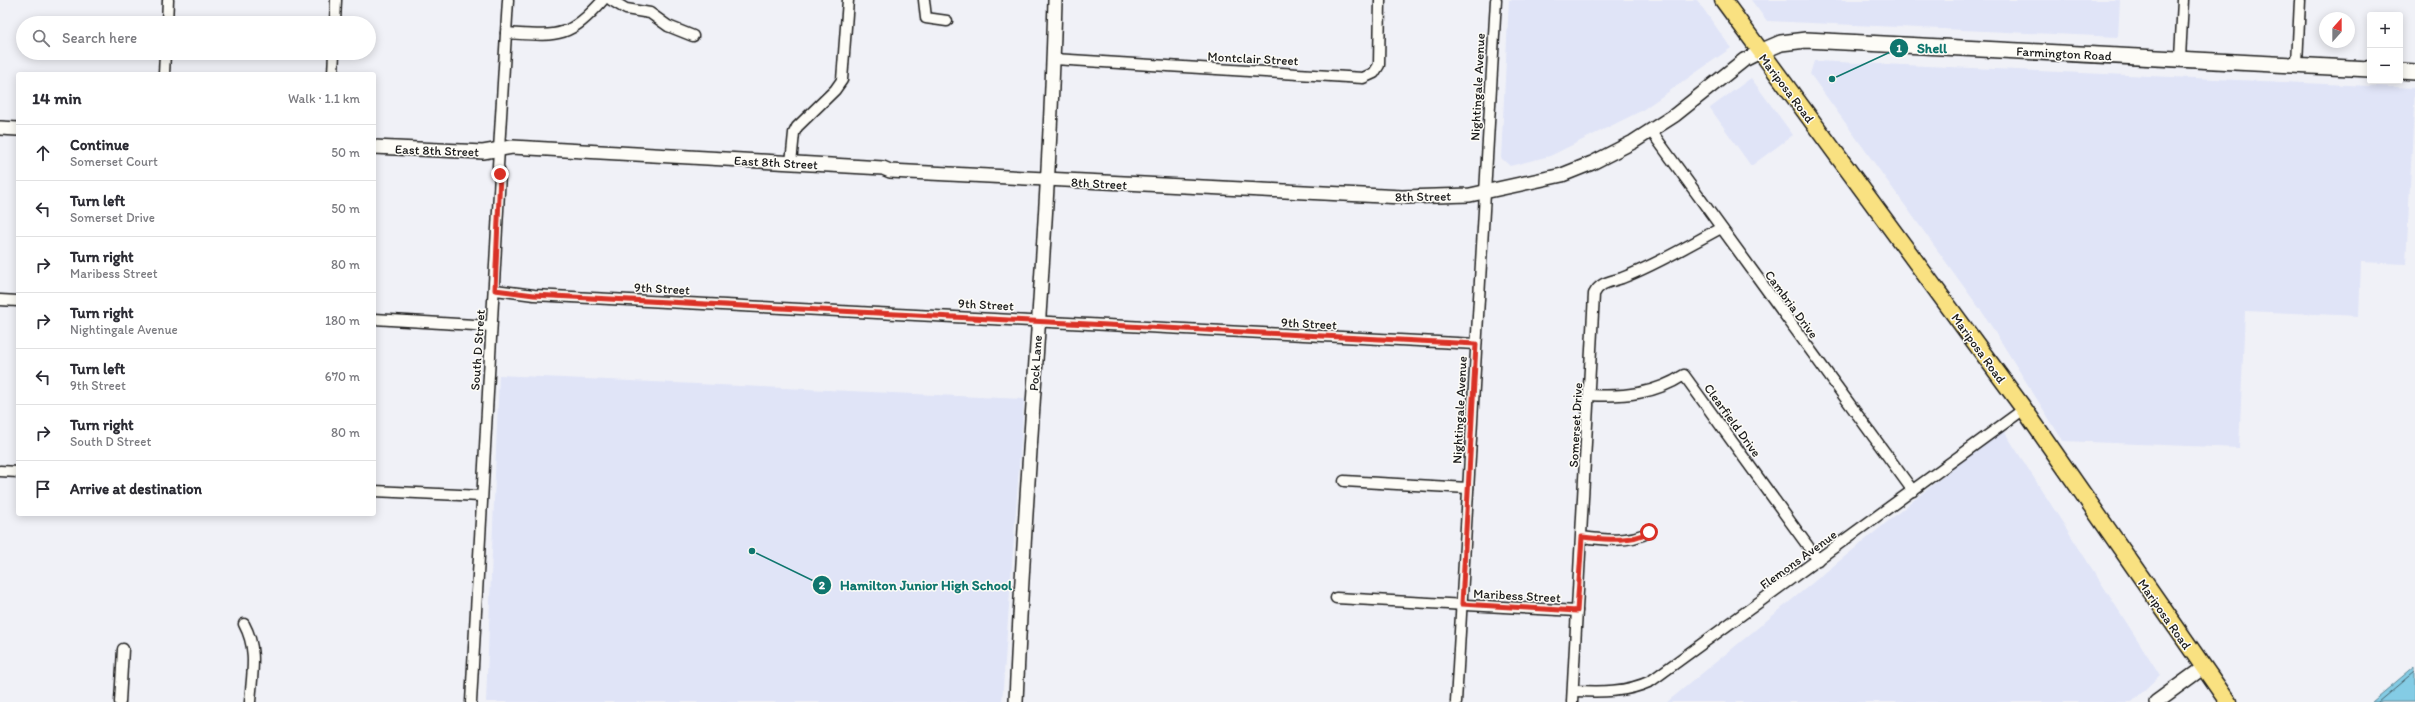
<!DOCTYPE html>
<html lang="en">
<head>
<meta charset="utf-8">
<style>
  body { margin:0; font-family:Itim,sans-serif; background:#f2f2f3; color:#2b2b33 }
  .controls { position:absolute; right:12px; top:12px; display:grid; overflow:hidden; border-radius:4px; box-shadow:0 2px 10px #0003 }
  .controls button { width:36px; height:36px; display:grid; place-items:center; padding:0; border:0; border-bottom:1px solid #e1e1e2; background:#fff; color:#2b2b33; font:20px sans-serif }
  .compass { position:absolute; left:2319px; top:12px; width:36px; height:36px; border-radius:50%; background:#fff; box-shadow:0 2px 10px #0003; rotate:21deg }
  .stop { position:absolute; width:12px; height:12px; margin:-9px; border:3px solid #d93025; border-radius:50%; background:#fff }
  .stop.end { background:#d93025; border-color:#fff; box-shadow:0 1px 4px #0008 }
  .list { margin:0; padding:0; list-style:none }
  h2 { display:flex; justify-content:space-between; align-items:center; height:52px; margin:0; padding:0 16px; font-size:17px }
  h2 small { font-size:13px; font-weight:400; color:#7c7c81 }
  .list li { display:grid; grid-template-columns:26px 1fr auto; gap:12px; align-items:center; box-sizing:border-box; height:56px; padding:0 16px; border-top:1px solid #e1e1e2 }
  .list b { display:block; font-size:15px; white-space:nowrap }
  .list p { margin:0; font-size:13px; white-space:nowrap; color:#7c7c81 }
  .list em { font-size:13px; font-style:normal; color:#7c7c81 }
  .icon { flex:none; width:22px; height:22px; fill:none; stroke:currentColor; stroke-width:2; stroke-linecap:round; stroke-linejoin:round }
  .map { position:relative; flex:none; width:2415px; height:702px; overflow:hidden }
  .search { position:absolute; background:#fff; box-shadow:0 2px 10px #0003; left:16px; top:16px; width:360px; height:44px; display:flex; align-items:center; gap:10px; box-sizing:border-box; padding:0 14px; border-radius:22px; color:#7c7c81; font-size:15px }
  .panel { position:absolute; background:#fff; box-shadow:0 2px 10px #0003; left:16px; top:72px; width:360px; height:444px; border-radius:4px }
  .map>svg:first-child { display:block }
  .built { fill:#e0e4f7 }
  .water { fill:#84cce5; stroke:#5a8695 }
  .lines { fill:none; stroke-linecap:round; stroke-linejoin:round }
  .shore { stroke:#46626c; stroke-width:1 }
  .minor-casing { stroke:#1c1c1c; stroke-width:13 }
  .tertiary-casing { stroke:#1c1c1c; stroke-width:16 }
  .secondary-casing { stroke:#1c1c1c; stroke-width:18 }
  .primary-casing { stroke:#1c1c1c; stroke-width:19 }
  .minor { stroke:#fdfcf7; stroke-width:10 }
  .tertiary { stroke:#fdfcf7; stroke-width:13 }
  .secondary { stroke:#fdfcf7; stroke-width:15 }
  .primary { stroke:#f9e181; stroke-width:16 }
  .route { stroke:#d93025; stroke-width:5 }
  .labels { text-anchor:middle; stroke-width:3; stroke-linejoin:round; paint-order:stroke }
  .street-label { font-size:13px; fill:#1c1c1c; stroke:#fdfcf7 }
  .leader { fill:none; stroke:#0f766e; stroke-width:1.5 }
  .callout-dot { fill:#0f766e; stroke:#fdfcf7; stroke-width:1.5 }
  .mark-label { font-size:12px; text-anchor:middle; font-weight:bold; fill:#fff }
  .callout-label { font-size:14px; text-anchor:middle; font-weight:bold; fill:#0f766e; stroke:#fdfcf7; stroke-width:3; stroke-linejoin:round; paint-order:stroke }
</style>
</head>
<body>
<div class="map">
<svg width="2415" height="702" viewBox="0 0 2415 702">
  <rect width="100%" height="100%" fill="#f0f1f7"/>
  <filter id="ink" filterUnits="userSpaceOnUse"><feTurbulence type="fractalNoise" baseFrequency=".025" numOctaves="2"/><feDisplacementMap in="SourceGraphic" scale="8" xChannelSelector="R" yChannelSelector="G"/><feConvolveMatrix kernelMatrix="1 2 1 2 8 2 1 2 1" color-interpolation-filters="sRGB"/></filter>
  <g filter="url(#ink)">
    <!-- built -->
    <g class="built">
      <path d="M1509,0H1697L1731,48L1641,111L1550,156L1510,166L1501,158Z"/>
      <path d="M1751,0H2120L2118,37L1767,21Z"/>
      <path d="M1814,61L2415,88L2406,264L2361,262L2359,316L2245,311L2239,448L2063,441L1985,316L1810,74Z"/>
      <path d="M1751,78L1793,135L1751,166L1710,108Z"/>
      <path d="M499,375L1024,399L1002,702H486Z"/>
      <path d="M2002,428L2160,675L2132,702H1667Z"/>
    </g>
    <!-- water -->
    <path class="water" d="M2415,666V702H2372Z"/>
    <g class="lines">
      <!-- shore -->
      <path class="shore" d="M2378,702L2415,671"/>
      <defs>
        <g id="minor">
          <path d="M611,0L626,9L650,13L668,26L693,36"/>
          <path d="M924,0L926,18L947,21"/>
          <path d="M167,23L168,0"/>
          <path d="M335,23L336,0"/>
          <path d="M506,33C556,36 568,40 603,0"/>
          <path d="M2180,58L2183,0"/>
          <path d="M1054,59L1363,78L1374,73L1379,65L1380,0"/>
          <path d="M2297,64L2300,0"/>
          <path d="M164,74L165,53"/>
          <path d="M333,74L334,53"/>
          <path d="M1651,131L1913,491"/>
          <path d="M791,163L794,133L797,127L835,90L842,80L848,0"/>
          <path d="M495,290L534,295C848,311 1162,329 1476,344"/>
          <path d="M0,300L18,301"/>
          <path d="M374,319L491,326"/>
          <path d="M1590,395C1624,397 1655,394 1684,375L1818,560"/>
          <path d="M0,471L18,472"/>
          <path d="M1344,481L1468,488"/>
          <path d="M374,491L481,496"/>
          <path d="M1582,537C1604,540 1629,543 1649,532"/>
          <path d="M1336,598L1577,611"/>
          <path d="M244,624C258,650 252,673 250,702"/>
          <path d="M1573,691C1601,692 1625,693 1651,681L2024,409"/>
          <path d="M120,702L123,649"/>
          <path d="M471,702L500,174L498,166L508,0"/>
          <path d="M1456,702L1496,0"/>
          <path d="M1572,702L1594,294C1600,282 1610,282 1622,278C1656,265 1689,245 1721,228"/>
        </g>
        <g id="tertiary">
          <path d="M0,128L18,129"/>
          <path d="M374,147L483,152L512,147L883,168L890,171L1402,197L1470,195L1562,175L1592,163L1633,142L1675,115L1744,60L1760,52"/>
          <path d="M1016,702C1025,468 1049,234 1055,0"/>
          <path d="M2156,702L2204,667"/>
        </g>
        <g id="secondary">
          <path d="M1760,52L1781,43L1806,40L2370,69"/>
          <path d="M2400,71L2415,72"/>
        </g>
        <path id="primary" d="M1723,0L2024,409L2228,702"/>
      </defs>
      <!-- minor casing -->
      <use href="#minor" class="minor-casing"/>
      <!-- tertiary casing -->
      <use href="#tertiary" class="tertiary-casing"/>
      <!-- secondary casing -->
      <use href="#secondary" class="secondary-casing"/>
      <!-- primary casing -->
      <use href="#primary" class="primary-casing"/>
      <!-- minor -->
      <use href="#minor" class="minor"/>
      <!-- tertiary -->
      <use href="#tertiary" class="tertiary"/>
      <!-- secondary -->
      <use href="#secondary" class="secondary"/>
      <!-- primary -->
      <use href="#primary" class="primary"/>
    </g>
  </g>
  <g class="lines" filter="url(#ink)">
    <!-- route -->
    <path class="route" d="M500,174L495,290L534,295C848,311 1162,329 1476,344L1462,604L1577,611L1582,537C1604,539 1629,543 1649,532"/>
  </g>
  <g class="labels">
    <!-- street labels -->
    <g class="street-label">
      <text transform="translate(2064 53) rotate(3)" y="5">Farmington Road</text>
      <text transform="translate(1253 58) rotate(3)" y="5">Montclair Street</text>
      <text transform="translate(1477 87) rotate(-87)" y="5">Nightingale Avenue</text>
      <text transform="translate(1787 88) rotate(53)" y="5">Mariposa Road</text>
      <text transform="translate(437 150) rotate(2)" y="5">East 8th Street</text>
      <text transform="translate(776 162) rotate(3)" y="5">East 8th Street</text>
      <text transform="translate(1099 183) rotate(3)" y="5">8th Street</text>
      <text transform="translate(1423 196) rotate(-1)" y="5">8th Street</text>
      <text transform="translate(662 288) rotate(3)" y="5">9th Street</text>
      <text transform="translate(986 304) rotate(3)" y="5">9th Street</text>
      <text transform="translate(1792 304) rotate(54)" y="5">Cambria Drive</text>
      <text transform="translate(1309 323) rotate(3)" y="5">9th Street</text>
      <text transform="translate(1979 348) rotate(54)" y="5">Mariposa Road</text>
      <text transform="translate(477 350) rotate(-86)" y="5">South D Street</text>
      <text transform="translate(1035 363) rotate(-86)" y="5">Pock Lane</text>
      <text transform="translate(1459 410) rotate(-87)" y="5">Nightingale Avenue</text>
      <text transform="translate(1733 420) rotate(54)" y="5">Clearfield Drive</text>
      <text transform="translate(1575 425) rotate(-87)" y="5">Somerset Drive</text>
      <text transform="translate(1798 559) rotate(-36)" y="5">Flemons Avenue</text>
      <text transform="translate(1517 595) rotate(3)" y="5">Maribess Street</text>
      <text transform="translate(2165 614) rotate(55)" y="5">Mariposa Road</text>
    </g>
  </g>
  <!-- callouts -->
  <path class="leader" d="M1832 79L1899 48M752 551L822 585"/>
  <g class="callout-dot">
    <circle cx="1832" cy="79" r="4"/>
    <circle cx="752" cy="551" r="4"/>
    <circle cx="1899" cy="48" r="10"/>
    <circle cx="822" cy="585" r="10"/>
  </g>
  <g class="mark-label">
    <text x="1899" y="52">1</text>
    <text x="822" y="589">2</text>
  </g>
  <g class="callout-label">
    <text x="1932" y="53">Shell</text>
    <text x="926" y="590">Hamilton Junior High School</text>
  </g>
</svg>
<div class="controls">
<button>+</button>
<button>−</button>
</div>
<svg class="compass" viewBox="-18 -18 36 36"><path d="M0-13l5 13h-10z" fill="#e53935"/><path d="M0 13l5-13h-10z" fill="#7c7c81"/></svg>
<div class="stop" style="left:1649px;top:532px"></div>
<div class="stop end" style="left:500px;top:174px"></div>
<div class="search"><svg class="icon" aria-label="search" viewBox="0 0 24 24"><circle cx="10" cy="10" r="6"/><path d="M15 15l6 6"/></svg>Search here</div>
<section class="panel">
<h2>14 min<small>Walk · 1.1 km</small></h2>
<ul class="list">
<li><svg class="icon" aria-label="ahead" viewBox="0 0 24 24"><path d="M12 20V5M6 11l6-6 6 6"/></svg><div><b>Continue</b><p>Somerset Court</p></div><em>50 m</em></li>
<li><svg class="icon" aria-label="left" viewBox="0 0 24 24"><path d="M17 20v-9H6M10 6l-5 5 5 5"/></svg><div><b>Turn left</b><p>Somerset Drive</p></div><em>50 m</em></li>
<li><svg class="icon" aria-label="right" viewBox="0 0 24 24"><path d="M7 20v-9h11M14 6l5 5-5 5"/></svg><div><b>Turn right</b><p>Maribess Street</p></div><em>80 m</em></li>
<li><svg class="icon" aria-label="right" viewBox="0 0 24 24"><path d="M7 20v-9h11M14 6l5 5-5 5"/></svg><div><b>Turn right</b><p>Nightingale Avenue</p></div><em>180 m</em></li>
<li><svg class="icon" aria-label="left" viewBox="0 0 24 24"><path d="M17 20v-9H6M10 6l-5 5 5 5"/></svg><div><b>Turn left</b><p>9th Street</p></div><em>670 m</em></li>
<li><svg class="icon" aria-label="right" viewBox="0 0 24 24"><path d="M7 20v-9h11M14 6l5 5-5 5"/></svg><div><b>Turn right</b><p>South D Street</p></div><em>80 m</em></li>
<li><svg class="icon" aria-label="arrive" viewBox="0 0 24 24"><path d="M6 21V4h12l-3 4 3 4H6"/></svg><div><b>Arrive at destination</b></div></li>
</ul>
</section>
</div>
</body>
</html>
